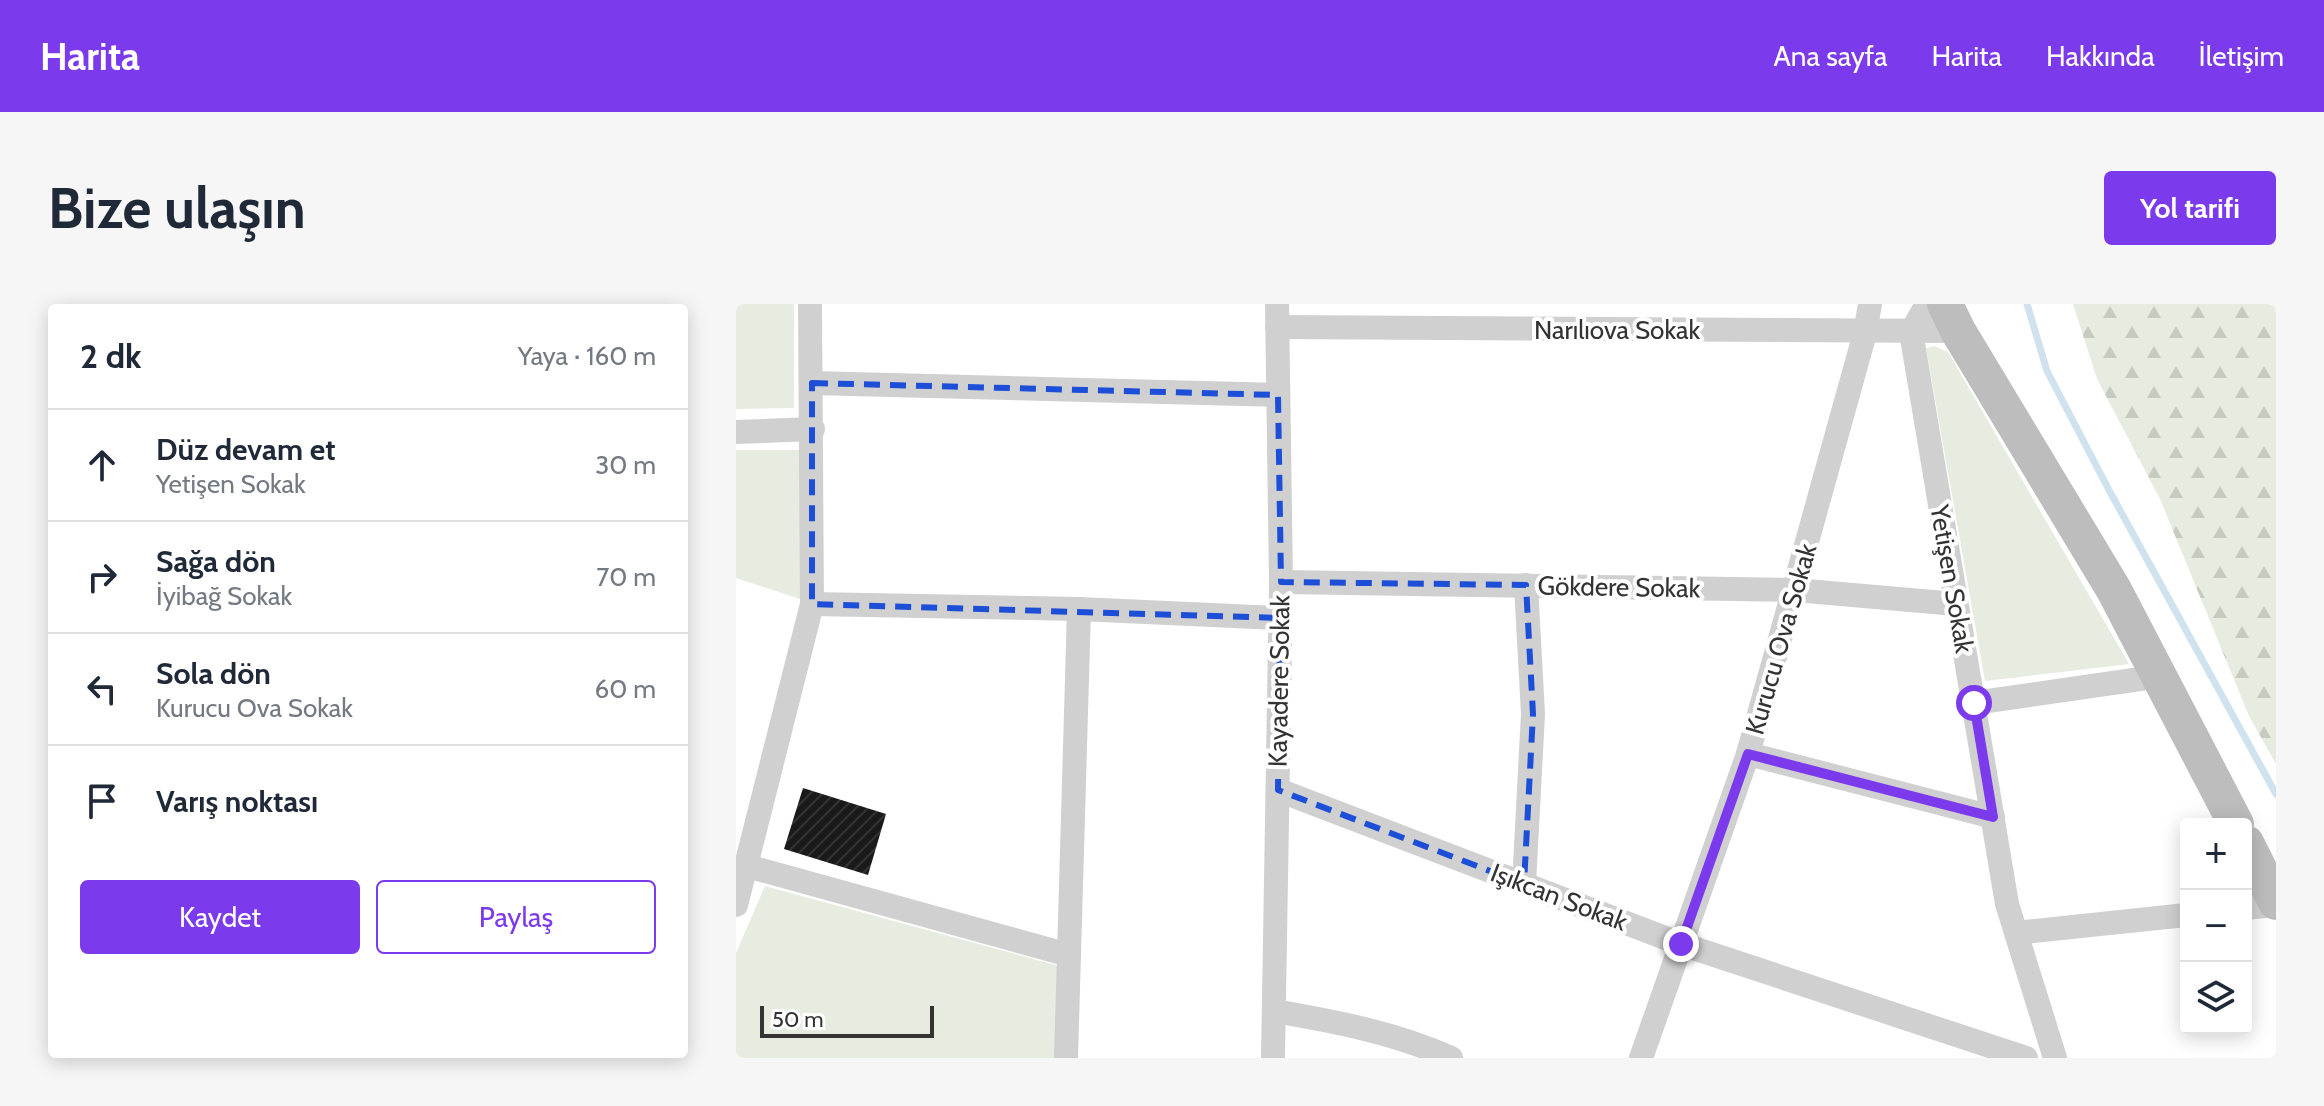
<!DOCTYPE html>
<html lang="tr">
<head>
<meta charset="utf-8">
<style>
  body { margin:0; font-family:Cabin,sans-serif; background:#f6f6f7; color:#1f2937 }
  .controls { position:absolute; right:24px; bottom:24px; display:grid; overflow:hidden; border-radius:8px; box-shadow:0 4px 20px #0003 }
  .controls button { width:72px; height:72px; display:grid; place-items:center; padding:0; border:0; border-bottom:2px solid #e0e1e3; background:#fff; color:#1f2937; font:40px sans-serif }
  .scale { position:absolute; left:24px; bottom:20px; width:174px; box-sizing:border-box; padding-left:8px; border:4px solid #333; border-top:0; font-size:22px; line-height:28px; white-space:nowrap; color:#333; -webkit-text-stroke:6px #fff; paint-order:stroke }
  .stop { position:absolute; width:24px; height:24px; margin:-18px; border:6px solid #7c3aed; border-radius:50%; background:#fff }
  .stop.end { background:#7c3aed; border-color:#fff; box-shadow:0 2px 8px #0008 }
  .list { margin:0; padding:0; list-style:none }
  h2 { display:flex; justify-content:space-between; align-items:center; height:104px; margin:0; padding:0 32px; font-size:34px }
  h2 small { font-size:26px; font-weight:400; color:#747a83 }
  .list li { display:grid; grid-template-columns:52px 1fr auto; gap:24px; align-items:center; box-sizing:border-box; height:112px; padding:0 32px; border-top:2px solid #e0e1e3 }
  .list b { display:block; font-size:30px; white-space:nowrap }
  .list p { margin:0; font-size:26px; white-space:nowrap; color:#747a83 }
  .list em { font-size:26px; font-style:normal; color:#747a83 }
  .actions { display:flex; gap:16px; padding:24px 32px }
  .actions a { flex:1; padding:18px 0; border:2px solid #7c3aed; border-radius:8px; text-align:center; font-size:28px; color:#7c3aed }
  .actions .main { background:#7c3aed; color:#fff }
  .icon { flex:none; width:44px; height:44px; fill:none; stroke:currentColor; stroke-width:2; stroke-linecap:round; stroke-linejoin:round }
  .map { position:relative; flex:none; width:1540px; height:754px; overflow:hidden; border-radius:8px }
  header { display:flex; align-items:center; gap:48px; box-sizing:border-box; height:112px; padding:0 40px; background:#7c3aed; color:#fff }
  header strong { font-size:38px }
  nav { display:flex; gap:44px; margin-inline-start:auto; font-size:28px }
  .intro { display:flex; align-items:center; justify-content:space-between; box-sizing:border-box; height:192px; padding:0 48px }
  h1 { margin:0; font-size:56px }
  .button { padding:20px 36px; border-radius:8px; background:#7c3aed; color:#fff; font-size:28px; font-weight:700 }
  main { display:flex; gap:48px; padding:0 48px }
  aside { flex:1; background:#fff; border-radius:8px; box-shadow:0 4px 20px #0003 }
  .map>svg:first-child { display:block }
  .green { fill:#e6ecdf }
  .forest { fill:url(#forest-firs) }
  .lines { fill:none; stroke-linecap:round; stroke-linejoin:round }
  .stream { stroke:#cfe2ee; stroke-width:7 }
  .building { fill:url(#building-hatch) }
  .street { stroke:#d0d0d0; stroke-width:24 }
  .secondary { stroke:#bdbdbd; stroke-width:36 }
  .route { stroke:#7c3aed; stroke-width:10 }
  .marked { fill:none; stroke:#1d4ed8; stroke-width:6; stroke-dasharray:16 10; stroke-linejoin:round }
  .labels { text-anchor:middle; stroke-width:8; stroke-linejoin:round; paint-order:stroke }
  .street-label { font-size:26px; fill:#333; stroke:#fff }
</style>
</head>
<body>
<header>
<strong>Harita</strong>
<nav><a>Ana sayfa</a><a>Harita</a><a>Hakkında</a><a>İletişim</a></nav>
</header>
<div class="intro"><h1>Bize ulaşın</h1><a class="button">Yol tarifi</a></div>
<main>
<aside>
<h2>2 dk<small>Yaya · 160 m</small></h2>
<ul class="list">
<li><svg class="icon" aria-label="ahead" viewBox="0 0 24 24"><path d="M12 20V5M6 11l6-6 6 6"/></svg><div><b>Düz devam et</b><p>Yetişen Sokak</p></div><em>30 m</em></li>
<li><svg class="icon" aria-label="right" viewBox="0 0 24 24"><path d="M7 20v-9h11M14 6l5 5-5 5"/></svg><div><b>Sağa dön</b><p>İyibağ Sokak</p></div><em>70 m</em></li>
<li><svg class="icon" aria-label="left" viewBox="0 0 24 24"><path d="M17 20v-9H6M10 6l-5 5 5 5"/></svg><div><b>Sola dön</b><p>Kurucu Ova Sokak</p></div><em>60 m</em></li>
<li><svg class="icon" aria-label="arrive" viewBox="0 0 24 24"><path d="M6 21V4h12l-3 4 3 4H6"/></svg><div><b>Varış noktası</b></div></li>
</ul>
<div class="actions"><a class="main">Kaydet</a><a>Paylaş</a></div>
</aside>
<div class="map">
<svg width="1540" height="754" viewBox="0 0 1540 754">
  <defs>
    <pattern id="forest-firs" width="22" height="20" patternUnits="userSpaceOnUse" patternTransform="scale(2)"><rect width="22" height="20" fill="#e6ecdf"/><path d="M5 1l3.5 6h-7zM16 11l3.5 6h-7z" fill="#c6cbc0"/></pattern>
    <pattern id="building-hatch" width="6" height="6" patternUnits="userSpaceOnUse" patternTransform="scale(2)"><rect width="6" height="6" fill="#1a1a1a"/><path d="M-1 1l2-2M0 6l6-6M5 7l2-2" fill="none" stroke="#333"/></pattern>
  </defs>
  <rect width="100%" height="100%" fill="#fff"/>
  <!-- green -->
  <g class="green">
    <path d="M0,0H58V104L0,105Z"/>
    <path d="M1198,42L1212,48L1393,360L1249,377L1190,44Z"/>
    <path d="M0,146H74L67,296L0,274Z"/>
    <path d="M29,582L323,662L320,754H0V649Z"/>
  </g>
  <!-- forest -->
  <path class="forest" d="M1337,0H1540V460L1513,412L1424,195L1361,75Z"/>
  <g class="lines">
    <!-- stream -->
    <path class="stream" d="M1291,0L1311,67L1374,188L1540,490"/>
  </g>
  <!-- building -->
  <path class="building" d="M67,484L150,510L132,571L48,545Z"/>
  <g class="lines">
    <!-- street -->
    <g class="street">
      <path d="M1191,0L1175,28L1271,600L1319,754"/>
      <path d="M541,23L1222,27"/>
      <path d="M76,79L542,91"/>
      <path d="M0,128L77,125"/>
      <path d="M545,278L1059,286L1220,300"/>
      <path d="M76,300L343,305L544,314"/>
      <path d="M1238,399L1425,372"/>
      <path d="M1012,450L1257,513"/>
      <path d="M542,486L945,640L1290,754"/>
      <path d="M11,562L333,651"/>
      <path d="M788,580L797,410L790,281"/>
      <path d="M0,601L76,300L74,0"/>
      <path d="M1510,604L1540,601"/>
      <path d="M1280,629L1450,611"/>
      <path d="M538,707C597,717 660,729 715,754"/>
      <path d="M330,754L343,305"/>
      <path d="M537,754L545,278L541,0"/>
      <path d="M905,754L1012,450L1129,29L1134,0"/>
    </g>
    <!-- secondary -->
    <g class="secondary">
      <path d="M1209,0L1222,27L1378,286L1500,520"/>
      <path d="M1510,539L1540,598"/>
    </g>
  </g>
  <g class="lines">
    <!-- route -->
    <path class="route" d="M945,640L1012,450L1257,513L1238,399"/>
  </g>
  <!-- marked area -->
  <path class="marked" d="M76,79L542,91L545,278L790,281L797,410L788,580L542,486L544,314L76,300Z"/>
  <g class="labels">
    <!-- street labels -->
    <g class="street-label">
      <text x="881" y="35">Narılıova Sokak</text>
      <text transform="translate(1216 275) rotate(80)" y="9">Yetişen Sokak</text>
      <text transform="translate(883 283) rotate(1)" y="9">Gökdere Sokak</text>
      <text transform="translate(1045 335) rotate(-74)" y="9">Kurucu Ova Sokak</text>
      <text transform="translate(543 377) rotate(-89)" y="9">Kayadere Sokak</text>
      <text transform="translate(823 593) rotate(21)" y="9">Işıkcan Sokak</text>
    </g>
  </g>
</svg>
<div class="controls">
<button>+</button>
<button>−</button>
<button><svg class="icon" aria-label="layers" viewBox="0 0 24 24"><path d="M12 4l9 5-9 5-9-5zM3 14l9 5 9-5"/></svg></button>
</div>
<div class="scale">50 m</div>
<div class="stop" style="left:1238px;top:399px"></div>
<div class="stop end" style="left:945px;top:640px"></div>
</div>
</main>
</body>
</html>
